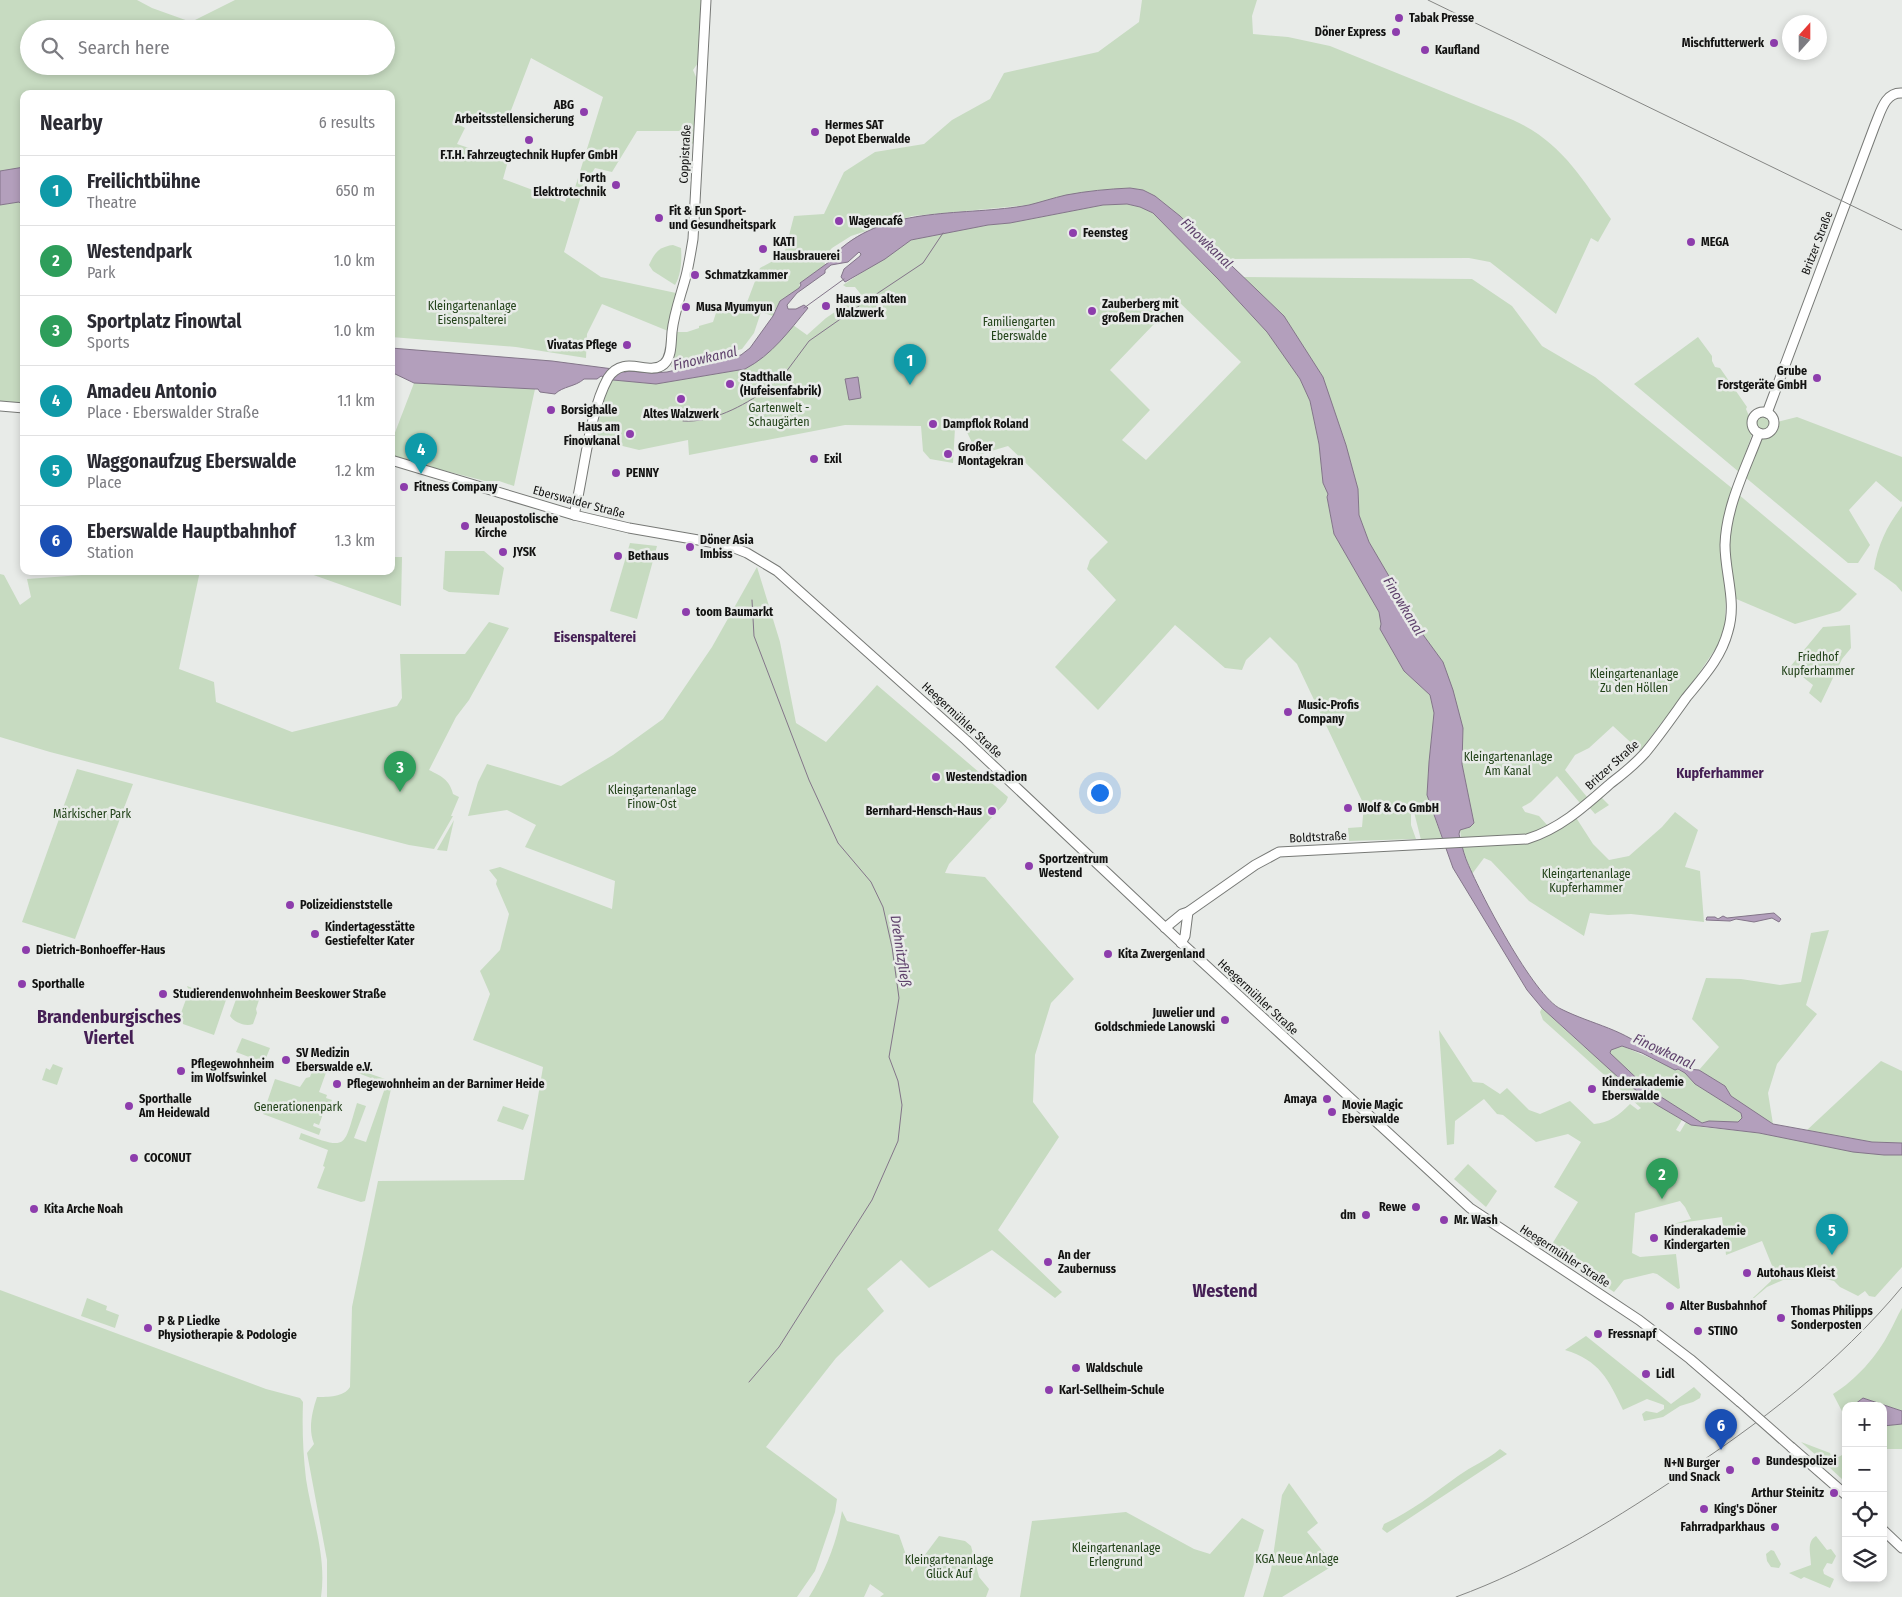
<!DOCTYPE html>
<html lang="en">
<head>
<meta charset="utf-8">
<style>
  body { margin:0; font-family:"Fira Sans Condensed",sans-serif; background:#f7f7f7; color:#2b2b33 }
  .controls { position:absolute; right:15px; bottom:15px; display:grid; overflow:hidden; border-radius:10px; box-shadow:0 2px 8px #0003 }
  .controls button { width:45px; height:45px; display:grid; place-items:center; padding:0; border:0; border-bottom:1px solid #e1e1e2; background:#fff; color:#2b2b33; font:25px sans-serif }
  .compass { position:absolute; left:1782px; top:15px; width:45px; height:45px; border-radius:50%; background:#fff; box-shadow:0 2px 8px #0003; rotate:21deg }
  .you { position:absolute; left:1099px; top:792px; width:18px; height:18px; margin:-12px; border:4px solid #fff; border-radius:50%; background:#1a73e8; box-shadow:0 0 0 8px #1a73e833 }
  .badge { display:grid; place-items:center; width:32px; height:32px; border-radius:50%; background:#8d3dac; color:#fff; font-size:16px; font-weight:700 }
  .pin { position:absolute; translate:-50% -41px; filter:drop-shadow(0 1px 2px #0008) }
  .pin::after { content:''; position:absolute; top:26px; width:18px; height:15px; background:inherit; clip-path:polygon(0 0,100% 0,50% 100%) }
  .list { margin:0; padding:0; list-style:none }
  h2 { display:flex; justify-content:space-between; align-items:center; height:65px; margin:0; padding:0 20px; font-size:21px }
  h2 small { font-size:16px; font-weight:400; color:#7c7c81 }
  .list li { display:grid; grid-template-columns:32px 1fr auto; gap:15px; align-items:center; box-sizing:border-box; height:70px; padding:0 20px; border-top:1px solid #e1e1e2 }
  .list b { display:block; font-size:19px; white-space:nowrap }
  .list p { margin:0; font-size:16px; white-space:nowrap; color:#7c7c81 }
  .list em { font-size:16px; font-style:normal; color:#7c7c81 }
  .icon { flex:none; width:28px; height:28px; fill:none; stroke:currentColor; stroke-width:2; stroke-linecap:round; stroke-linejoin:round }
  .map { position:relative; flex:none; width:1902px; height:1597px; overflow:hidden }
  .search { position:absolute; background:#fff; box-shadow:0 2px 8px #0003; left:20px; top:20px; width:375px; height:55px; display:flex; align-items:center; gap:12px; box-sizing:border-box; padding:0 18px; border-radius:28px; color:#7c7c81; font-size:19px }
  .panel { position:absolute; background:#fff; box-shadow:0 2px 8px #0003; left:20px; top:90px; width:375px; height:485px; border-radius:10px }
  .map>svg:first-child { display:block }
  .green { fill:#c7dbc1; fill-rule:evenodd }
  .water { fill:#b39fbc; stroke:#837589; fill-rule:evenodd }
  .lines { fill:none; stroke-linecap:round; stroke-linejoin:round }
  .stream { stroke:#837589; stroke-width:1 }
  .major-casing { stroke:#777976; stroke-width:11 }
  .major { stroke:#fff; stroke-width:9 }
  .rail { stroke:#858684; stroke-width:1 }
  .major-bridge-casing { stroke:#777976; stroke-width:11; stroke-linecap:butt }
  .major-bridge { stroke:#fff; stroke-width:9 }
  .poi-dot { fill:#8d3dac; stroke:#e8ebe8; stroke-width:2 }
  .labels { text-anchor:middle; stroke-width:5; stroke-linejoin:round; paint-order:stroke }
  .poi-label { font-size:12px; font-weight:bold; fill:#121211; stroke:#e8ebe8; text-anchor:start }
  .street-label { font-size:12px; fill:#121211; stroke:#e8ebe8 }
  .park-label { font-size:12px; fill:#23431a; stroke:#e8ebe8 }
  .water-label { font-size:14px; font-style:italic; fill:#5f426c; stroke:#e8ebe8 }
  .neighbourhood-label { font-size:14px; font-weight:bold; fill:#451f55; stroke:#e8ebe8 }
  .district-label { font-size:18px; font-weight:bold; fill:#451f55; stroke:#e8ebe8 }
</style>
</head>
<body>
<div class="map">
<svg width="1902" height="1597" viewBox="0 0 1902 1597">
  <rect width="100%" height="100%" fill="#e8ebe8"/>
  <!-- green -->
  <g class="green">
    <path d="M0,0H137L152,8L191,22L235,0H701L698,63L693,70L696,77L695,143L691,144L679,131H637L612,172L595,168L584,186L564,252L601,277L676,293L668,331L602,304L587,334L586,358L516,347L391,337V94H24V167L0,171ZM29,29H386V66H29ZM531,58L603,97L574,191L570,189L565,202L503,179L508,161L457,144L465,128L458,124L463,113L505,126Z"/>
    <path d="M1142,0H1257L1252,16L1253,34L1288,37L1330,46L1513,120C1562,142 1581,178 1611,219L1598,242L1591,238L1556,314L1490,262L1469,258L1225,259L1180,216L1155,196L1143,190L1130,188L1092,191L1029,205L912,216L851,236L832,248L824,257L825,265L800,283L799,288L780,301L773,316L761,312L754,333L742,349L671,367L675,353L677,332H687L699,328V326L713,322L716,313L746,305L760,268L784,255L794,216L824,214L844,172L875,152L924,144L952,120L990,99L1004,73L1098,52L1139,22Z"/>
    <path d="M19,202L24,206V403L0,401V205Z"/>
    <path d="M1127,204L1140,207L1153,213L1218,279L1267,332L1286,358L1300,379L1310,401L1319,444L1323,483L1329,494L1327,497L1334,534L1379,612L1381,624L1380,629L1404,671L1430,695L1434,713L1429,762L1427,795L1442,839L1421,840L1414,812L1411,813V825L1416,839L1349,841L1348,828L1362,827L1364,805L1297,664L1270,637L1246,660L1242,670L1225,668L1175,625L1098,710L1055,667L1116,600L1087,569L1090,560L1108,542L1008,446L978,455L964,426L955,428L953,463L930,459L923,451L921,426L845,425L689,455L688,440L639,450L594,439L607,389L613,380L656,384L745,369C765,358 779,343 793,325L807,335L826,318L860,295L875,312L855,287H846L843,285L911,240L988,225L1010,223L1103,205ZM1177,300L1241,362L1146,460L1122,440L1150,410L1110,370Z"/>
    <path d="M673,245L681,248C682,259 681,276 675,285L653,271L649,265C655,252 659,247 673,245Z"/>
    <path d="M1243,277L1472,279L1512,306L1542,346L1595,377L1733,489L1721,533L1720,547L1727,593L1726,594L1725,624L1718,645L1695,679L1640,751L1613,726L1589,748L1575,755L1565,770L1587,797L1580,803L1557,776L1531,802L1522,807L1525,812L1539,816L1548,826L1524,836L1461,838L1460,830L1470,827L1474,823L1462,764L1463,728L1443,662L1424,636L1369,542L1359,515L1358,489L1346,445L1323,377L1284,316Z"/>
    <path d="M1698,337L1712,356V361L1715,367L1720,368L1747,407L1746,409L1749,416L1748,425L1752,434L1739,472L1634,384Z"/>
    <path d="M414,383L535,389L514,486L499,481H485L391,457V443Z"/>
    <circle cx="1763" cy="423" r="7"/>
    <path d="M1797,417L1902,457V501L1901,502L1876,481L1849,510L1870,545L1858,563H1848L1745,477L1761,438L1772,431L1777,422Z"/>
    <path d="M1738,494L1857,594L1840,611L1795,624L1734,598L1728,557V535Z"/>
    <path d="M1902,506V592L1896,585L1874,569C1878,544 1887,526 1902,506Z"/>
    <path d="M630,543L657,546L637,619L610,611Z"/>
    <path d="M445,551H484L504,568L499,595L449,592L443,589Z"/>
    <path d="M391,557H402L401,606L308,573V571H391Z"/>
    <path d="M757,567L780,642L796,723L826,742L877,685L1008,797L1006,802L949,864L945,873L985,877L1074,979L1051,1003L1035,1055L1033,1102L1059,1137L998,1230L1062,1292L1055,1298L992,1250L929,1288L901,1260L867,1289L884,1311L836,1358L766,1447L837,1499L835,1512L815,1571L797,1597H327V1560L307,1453L314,1444C308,1429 312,1412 317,1397C328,1397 344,1397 350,1387L352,1307L378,1181L524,1180L543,1067L473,1040L490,994L480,971L500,950L509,914L496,884L497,880L489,870L500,867L612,909L615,881L525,847L536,825L507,810L468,816L478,782L487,764L561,786L613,755L663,719L712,647Z"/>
    <path d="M136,571H200L179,669L214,682L216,702L292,732L397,706L402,698L400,654H465L489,622L509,628L469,700L456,717L429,770C441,776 449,779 453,794L459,797L451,816H453L434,849L409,845L50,752L0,737V574L4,575L20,605L31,597L27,579Z"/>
    <path d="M1850,625L1851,648L1842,659L1821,703L1809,693L1813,685L1790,667L1823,627Z"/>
    <path d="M77,769L133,784L75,939L22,922Z"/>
    <path d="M1600,796L1609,805L1595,814L1589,807L1592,805V802Z"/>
    <path d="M1675,812L1698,830L1685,867L1700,871L1704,922L1631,914L1608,915L1590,913L1584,936L1529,901L1491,861L1484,858L1472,874L1462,847L1526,841L1575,816L1593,844L1609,860L1629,856L1662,827Z"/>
    <path d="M454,820L447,851L437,850Z"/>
    <path d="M1829,930L1806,1005L1817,1014L1777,1064L1768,1093L1773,1124L1731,1096L1725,1086L1699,1070L1719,1047L1692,1019L1706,978L1741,979L1780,985L1801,982L1811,933Z"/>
    <path d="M187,986L226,1000L214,1035L183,1024L181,1013L189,991Z"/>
    <path d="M241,989L260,997L256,1009L257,1013L253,1024C245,1027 234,1022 230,1016L239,991Z"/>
    <path d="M1542,1008C1587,1050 1628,1088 1682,1120L1676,1130L1680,1132L1686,1122L1701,1127L1759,1133L1884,1155H1902V1267L1875,1297L1869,1296L1865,1291L1858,1296L1840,1287L1834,1281L1822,1278L1783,1280L1767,1287L1740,1310L1771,1281L1773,1268L1762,1241L1726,1255L1722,1217L1673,1224L1691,1219L1685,1207L1680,1201L1635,1213L1632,1253L1640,1257L1676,1254L1680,1288L1678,1289L1657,1274L1653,1273L1624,1280L1614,1292L1549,1249L1578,1202L1554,1187L1581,1142L1568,1134L1536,1142L1503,1115L1497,1114L1484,1099L1455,1121L1454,1144L1447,1145L1439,1030L1473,1082L1483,1083L1500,1094L1507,1088L1529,1110L1540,1114L1570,1101L1594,1124C1609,1123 1619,1115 1630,1104L1638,1110L1641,1108L1543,1020L1540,1012Z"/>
    <path d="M242,1038L270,1048L264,1063L236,1052Z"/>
    <path d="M1622,1046L1685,1073L1695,1084L1741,1113L1742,1118L1738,1122L1709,1121L1702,1123L1647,1088L1610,1054L1611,1050Z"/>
    <path d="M1881,1061L1902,1071V1143L1872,1142L1806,1131Z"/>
    <path d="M318,1063L328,1067L319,1092L327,1095L326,1098L332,1100L329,1106L321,1103L319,1109L324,1111L319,1125L314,1123L313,1126L321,1129L319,1135L263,1114L275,1079L300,1087L306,1078L310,1077L314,1065L317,1066Z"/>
    <path d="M53,1064L63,1068L57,1085L42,1080L46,1068L50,1070Z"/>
    <path d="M359,1070L388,1080L387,1086L391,1089L365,1201L361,1202L317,1188L325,1167L323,1166L328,1150L299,1139L301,1133C348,1150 343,1149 357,1103L366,1106L354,1138L366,1142L385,1088L375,1085L376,1080L358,1073Z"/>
    <path d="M503,1106L529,1115L523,1130L497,1121Z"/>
    <path d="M1468,1164L1497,1191L1486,1207L1454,1179Z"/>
    <path d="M0,1290L266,1389L300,1398L303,1402C302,1428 303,1453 306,1479C312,1518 327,1557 321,1597H0Z"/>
    <path d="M87,1298L107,1306L106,1310L119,1315L115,1328L81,1316Z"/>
    <path d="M1902,1308V1411L1863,1398L1855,1404L1856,1406H1846V1419L1833,1394C1856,1380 1877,1356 1889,1333C1894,1324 1897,1316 1902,1308Z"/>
    <path d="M1586,1336L1671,1404L1694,1387L1701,1394L1700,1398L1693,1402L1680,1406L1663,1417L1644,1421L1642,1414L1646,1411L1657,1413L1664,1409V1405L1647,1399L1623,1410C1609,1380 1599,1360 1565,1350Z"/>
    <path d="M1902,1424V1449H1883V1426Z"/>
    <path d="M1801,1442L1830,1453L1832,1460L1826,1464Z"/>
    <path d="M1500,1449L1507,1454L1387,1533L1382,1529L1384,1524C1412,1511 1433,1494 1458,1476C1472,1466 1487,1460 1500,1449Z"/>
    <path d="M1842,1455L1846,1456V1481L1843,1480L1829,1467L1835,1459Z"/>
    <path d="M1289,1483L1318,1523L1307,1532L1334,1565L1282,1597H1263L1271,1570L1282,1495Z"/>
    <path d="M842,1511L847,1521L899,1535L912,1572L939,1536L965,1541L971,1546L979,1577L989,1589L986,1597H880L884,1594L870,1584L864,1597H809C826,1570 837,1542 842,1511Z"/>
    <path d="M1126,1512L1194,1549L1210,1554L1242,1518L1264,1530L1244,1597H1020L1032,1521Z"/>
    <path d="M1816,1536L1827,1550L1831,1549L1836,1556L1832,1564L1827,1563L1823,1570L1824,1574L1834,1579L1830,1588L1804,1577L1801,1579L1789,1573L1811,1565C1811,1554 1806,1542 1816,1536Z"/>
    <path d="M1771,1550L1774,1551L1781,1564L1779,1568L1771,1567L1767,1561L1766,1554Z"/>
  </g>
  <!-- water -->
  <g class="water">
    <path d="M24,167V206L19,202L0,205V171Z"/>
    <path d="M1130,188L1143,190L1155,196L1180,216L1284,316L1323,377L1346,445L1358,489L1359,515L1369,542L1424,636L1443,662L1453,690L1463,728L1462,764L1474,823L1470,827L1460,830L1459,834C1461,842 1463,851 1466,859C1478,890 1534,997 1561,1009C1593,1025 1625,1029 1652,1054L1656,1053L1687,1069L1699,1070L1725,1086L1731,1096L1773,1124L1872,1142L1902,1143V1155H1884L1853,1152L1759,1133L1691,1125L1657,1105L1619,1078L1542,1008L1527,990L1453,868L1427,795L1429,762L1434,713L1430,695L1404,671L1380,629L1381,624L1379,612L1334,534L1327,497L1328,494L1323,483L1319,444L1310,401L1300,379L1267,332L1218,279L1153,213L1140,207L1127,204L1103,205L1010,223L988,225L911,240L885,259L845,282L841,277L844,269L860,256L861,254L859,252L848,262L831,265L825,270V273L797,293L787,305L788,309H796L804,305L808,308C789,331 772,355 745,369L656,384L613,380L601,376L597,379H584C575,387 563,386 555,394L540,392L538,389H535L414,383L391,372V348L552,361L613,369L625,372L629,371L653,373L667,372L741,355L750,348L773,316L780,301L799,288L801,285L800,283L829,262L831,258L837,257V252C888,204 965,217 1029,205C1041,202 1053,198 1066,195C1087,191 1108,189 1130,188ZM1622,1046L1642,1053L1675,1070L1678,1069L1685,1073L1695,1084L1741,1113L1742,1118L1738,1122L1709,1121L1702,1123L1647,1088L1610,1053L1611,1050Z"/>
    <path d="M858,377L861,398L849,400L845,379Z"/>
    <path d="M1774,913L1781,919L1779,922L1772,918L1754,922L1736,919L1730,921L1706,920L1707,917H1715L1718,919L1723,916L1727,918Z"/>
    <path d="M1863,1398L1902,1411V1424L1883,1426V1406H1856L1855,1404Z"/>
  </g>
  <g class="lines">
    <!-- stream -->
    <g class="stream">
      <path d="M869,299L923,263L943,233"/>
      <path d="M804,308L844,279"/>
      <path d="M775,383L786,372L809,341L859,306"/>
      <path d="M683,421C712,423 743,406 766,390"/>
      <path d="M749,1382L779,1347L872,1200L898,1141L902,1105L898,1081L889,1057L899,998L892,947L883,907L871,882L838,843L809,780L754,636L752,600"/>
    </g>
    <defs>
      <g id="major">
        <path d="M0,406L24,408"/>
        <circle cx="1763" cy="423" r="11"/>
        <path d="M1767,413L1875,125C1881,111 1885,92 1902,93"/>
        <path d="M391,460L574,515L629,528L727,545L747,553L777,571L966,740L1174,936L1470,1208L1639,1320L1690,1359L1740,1402"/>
        <path d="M574,515C584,475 589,412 608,378C624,353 649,377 664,364C672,357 671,342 672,332C674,313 681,295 686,276C689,264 691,251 693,239L706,0"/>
        <path d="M1165,928L1182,914L1188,912L1255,865L1279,852L1527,839C1560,829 1585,806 1611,783C1623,774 1635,764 1645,753C1660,735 1673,716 1686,698C1703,677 1721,658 1728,631C1737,602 1725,574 1725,545C1726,506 1746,468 1759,433"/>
        <path d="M1181,943L1185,936L1188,912"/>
        <path d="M1791,1447L1846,1495"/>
        <path d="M1883,1530L1902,1548"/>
      </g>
    </defs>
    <!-- major casing -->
    <use href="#major" class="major-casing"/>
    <!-- major -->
    <use href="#major" class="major"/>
    <!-- rail -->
    <g class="rail">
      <path d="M1428,0L1902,230"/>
      <path d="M1456,1597C1535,1568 1606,1525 1675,1479C1759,1424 1838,1364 1902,1287"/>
    </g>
    <defs>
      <path id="major-bridge" d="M1740,1402L1791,1447"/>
    </defs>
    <!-- major-bridge casing -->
    <use href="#major-bridge" class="major-bridge-casing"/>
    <!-- major-bridge -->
    <use href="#major-bridge" class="major-bridge"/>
  </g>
  <!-- markers -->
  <g class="poi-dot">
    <circle cx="1399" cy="18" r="5"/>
    <circle cx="1396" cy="32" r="5"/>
    <circle cx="1774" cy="43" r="5"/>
    <circle cx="1425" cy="50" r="5"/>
    <circle cx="584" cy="112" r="5"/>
    <circle cx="815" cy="132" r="5"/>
    <circle cx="529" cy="140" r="5"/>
    <circle cx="616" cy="185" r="5"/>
    <circle cx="659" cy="218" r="5"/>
    <circle cx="839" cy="221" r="5"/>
    <circle cx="1073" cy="233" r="5"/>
    <circle cx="1691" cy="242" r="5"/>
    <circle cx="763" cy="249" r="5"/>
    <circle cx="695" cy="275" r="5"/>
    <circle cx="826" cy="306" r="5"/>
    <circle cx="686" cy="307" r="5"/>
    <circle cx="1092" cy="311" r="5"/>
    <circle cx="627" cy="345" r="5"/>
    <circle cx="1817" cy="378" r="5"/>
    <circle cx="730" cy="384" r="5"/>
    <circle cx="681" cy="399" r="5"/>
    <circle cx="551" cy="410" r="5"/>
    <circle cx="933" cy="424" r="5"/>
    <circle cx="630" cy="434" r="5"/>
    <circle cx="948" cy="454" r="5"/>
    <circle cx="814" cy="459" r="5"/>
    <circle cx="616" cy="473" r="5"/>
    <circle cx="404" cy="487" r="5"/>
    <circle cx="465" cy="526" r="5"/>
    <circle cx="690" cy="547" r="5"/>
    <circle cx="503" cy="552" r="5"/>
    <circle cx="618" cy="556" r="5"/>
    <circle cx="686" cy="612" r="5"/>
    <circle cx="1288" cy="712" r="5"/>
    <circle cx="936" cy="777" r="5"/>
    <circle cx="1348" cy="808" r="5"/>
    <circle cx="992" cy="811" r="5"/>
    <circle cx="1029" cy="866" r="5"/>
    <circle cx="290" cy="905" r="5"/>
    <circle cx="315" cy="934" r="5"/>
    <circle cx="26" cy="950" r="5"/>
    <circle cx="1108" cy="954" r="5"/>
    <circle cx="22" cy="984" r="5"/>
    <circle cx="163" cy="994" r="5"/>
    <circle cx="1225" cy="1020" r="5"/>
    <circle cx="286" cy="1060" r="5"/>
    <circle cx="181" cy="1071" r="5"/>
    <circle cx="337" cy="1084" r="5"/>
    <circle cx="1592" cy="1089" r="5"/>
    <circle cx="1327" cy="1099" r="5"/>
    <circle cx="129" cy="1106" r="5"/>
    <circle cx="1332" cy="1112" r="5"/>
    <circle cx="134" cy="1158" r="5"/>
    <circle cx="1416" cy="1207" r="5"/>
    <circle cx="34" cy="1209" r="5"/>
    <circle cx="1366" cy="1215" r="5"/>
    <circle cx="1444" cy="1220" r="5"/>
    <circle cx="1654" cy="1238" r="5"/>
    <circle cx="1048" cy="1262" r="5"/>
    <circle cx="1747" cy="1273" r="5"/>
    <circle cx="1670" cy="1306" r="5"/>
    <circle cx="1781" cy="1318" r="5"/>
    <circle cx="148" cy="1328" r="5"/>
    <circle cx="1698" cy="1331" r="5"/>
    <circle cx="1598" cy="1334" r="5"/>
    <circle cx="1076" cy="1368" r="5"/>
    <circle cx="1646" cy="1374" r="5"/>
    <circle cx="1049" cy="1390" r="5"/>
    <circle cx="1756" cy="1461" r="5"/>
    <circle cx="1730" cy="1470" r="5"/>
    <circle cx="1834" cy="1493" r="5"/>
    <circle cx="1704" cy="1509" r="5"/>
    <circle cx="1775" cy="1527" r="5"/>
  </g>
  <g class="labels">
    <!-- poi labels -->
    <g class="poi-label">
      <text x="1409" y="22">Tabak Presse</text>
      <text x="1386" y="36" text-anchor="end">Döner Express</text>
      <text x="1764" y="47" text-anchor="end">Mischfutterwerk</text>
      <text x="1435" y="54">Kaufland</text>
      <text x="574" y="109" text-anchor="end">ABG<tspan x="574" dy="14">Arbeitsstellensicherung</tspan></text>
      <text x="825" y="129">Hermes SAT<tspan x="825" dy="14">Depot Eberwalde</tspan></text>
      <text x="529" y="159" text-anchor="middle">F.T.H. Fahrzeugtechnik Hupfer GmbH</text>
      <text x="606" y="182" text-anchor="end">Forth<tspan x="606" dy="14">Elektrotechnik</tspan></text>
      <text x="669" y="215">Fit &amp; Fun Sport-<tspan x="669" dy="14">und Gesundheitspark</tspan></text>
      <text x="849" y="225">Wagencafé</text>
      <text x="1083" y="237">Feensteg</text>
      <text x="773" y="246">KATI<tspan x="773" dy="14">Hausbrauerei</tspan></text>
      <text x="1701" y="246">MEGA</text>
      <text x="705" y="279">Schmatzkammer</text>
      <text x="836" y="303">Haus am alten<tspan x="836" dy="14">Walzwerk</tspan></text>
      <text x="1102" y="308">Zauberberg mit<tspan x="1102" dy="14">großem Drachen</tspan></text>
      <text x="696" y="311">Musa Myumyun</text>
      <text x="617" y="349" text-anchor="end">Vivatas Pflege</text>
      <text x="1807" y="375" text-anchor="end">Grube<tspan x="1807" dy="14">Forstgeräte GmbH</tspan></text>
      <text x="740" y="381">Stadthalle<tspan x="740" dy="14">(Hufeisenfabrik)</tspan></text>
      <text x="561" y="414">Borsighalle</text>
      <text x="681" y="418" text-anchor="middle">Altes Walzwerk</text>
      <text x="943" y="428">Dampflok Roland</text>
      <text x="620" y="431" text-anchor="end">Haus am<tspan x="620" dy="14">Finowkanal</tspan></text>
      <text x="958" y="451">Großer<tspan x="958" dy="14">Montagekran</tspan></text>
      <text x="824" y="463">Exil</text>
      <text x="626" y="477">PENNY</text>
      <text x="414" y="491">Fitness Company</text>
      <text x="475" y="523">Neuapostolische<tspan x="475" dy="14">Kirche</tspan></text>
      <text x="700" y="544">Döner Asia<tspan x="700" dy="14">Imbiss</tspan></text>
      <text x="513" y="556">JYSK</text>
      <text x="628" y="560">Bethaus</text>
      <text x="696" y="616">toom Baumarkt</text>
      <text x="1298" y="709">Music-Profis<tspan x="1298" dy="14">Company</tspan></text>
      <text x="946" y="781">Westendstadion</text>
      <text x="1358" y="812">Wolf &amp; Co GmbH</text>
      <text x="982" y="815" text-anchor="end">Bernhard-Hensch-Haus</text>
      <text x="1039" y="863">Sportzentrum<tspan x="1039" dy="14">Westend</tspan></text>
      <text x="300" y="909">Polizeidienststelle</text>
      <text x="325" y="931">Kindertagesstätte<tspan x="325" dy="14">Gestiefelter Kater</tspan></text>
      <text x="36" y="954">Dietrich-Bonhoeffer-Haus</text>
      <text x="1118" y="958">Kita Zwergenland</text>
      <text x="32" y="988">Sporthalle</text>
      <text x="173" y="998">Studierendenwohnheim Beeskower Straße</text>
      <text x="1215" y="1017" text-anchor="end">Juwelier und<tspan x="1215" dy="14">Goldschmiede Lanowski</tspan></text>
      <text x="296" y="1057">SV Medizin<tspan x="296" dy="14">Eberswalde e.V.</tspan></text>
      <text x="191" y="1068">Pflegewohnheim<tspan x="191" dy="14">im Wolfswinkel</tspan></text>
      <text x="1602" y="1086">Kinderakademie<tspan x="1602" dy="14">Eberswalde</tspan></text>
      <text x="347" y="1088">Pflegewohnheim an der Barnimer Heide</text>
      <text x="139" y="1103">Sporthalle<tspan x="139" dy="14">Am Heidewald</tspan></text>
      <text x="1317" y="1103" text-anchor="end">Amaya</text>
      <text x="1342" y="1109">Movie Magic<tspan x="1342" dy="14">Eberswalde</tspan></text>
      <text x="144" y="1162">COCONUT</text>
      <text x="1406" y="1211" text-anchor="end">Rewe</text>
      <text x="44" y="1213">Kita Arche Noah</text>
      <text x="1356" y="1219" text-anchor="end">dm</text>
      <text x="1454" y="1224">Mr. Wash</text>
      <text x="1664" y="1235">Kinderakademie<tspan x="1664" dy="14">Kindergarten</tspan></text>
      <text x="1058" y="1259">An der<tspan x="1058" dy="14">Zaubernuss</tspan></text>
      <text x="1757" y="1277">Autohaus Kleist</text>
      <text x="1680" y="1310">Alter Busbahnhof</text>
      <text x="1791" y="1315">Thomas Philipps<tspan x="1791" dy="14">Sonderposten</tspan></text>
      <text x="158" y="1325">P &amp; P Liedke<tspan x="158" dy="14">Physiotherapie &amp; Podologie</tspan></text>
      <text x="1708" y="1335">STINO</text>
      <text x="1608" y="1338">Fressnapf</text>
      <text x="1086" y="1372">Waldschule</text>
      <text x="1656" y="1378">Lidl</text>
      <text x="1059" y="1394">Karl-Sellheim-Schule</text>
      <text x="1766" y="1465">Bundespolizei</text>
      <text x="1720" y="1467" text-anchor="end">N+N Burger<tspan x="1720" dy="14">und Snack</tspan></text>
      <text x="1824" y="1497" text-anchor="end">Arthur Steinitz</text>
      <text x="1714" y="1513">King's Döner</text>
      <text x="1765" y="1531" text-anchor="end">Fahrradparkhaus</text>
    </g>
    <!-- street labels -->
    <g class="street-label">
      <text transform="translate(685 154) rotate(-87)" y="4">Coppistraße</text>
      <text transform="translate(1817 243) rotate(-69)" y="4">Britzer Straße</text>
      <text transform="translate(579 502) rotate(15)" y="4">Eberswalder Straße</text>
      <text transform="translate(962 720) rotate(43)" y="4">Heegermühler Straße</text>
      <text transform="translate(1612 765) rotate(-42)" y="4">Britzer Straße</text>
      <text transform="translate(1318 837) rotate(-3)" y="4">Boldtstraße</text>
      <text transform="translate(1258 997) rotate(43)" y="4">Heegermühler Straße</text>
      <text transform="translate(1565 1256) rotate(33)" y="4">Heegermühler Straße</text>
    </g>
    <!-- park labels -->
    <g class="park-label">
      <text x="472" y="310">Kleingartenanlage<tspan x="472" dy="14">Eisenspalterei</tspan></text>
      <text x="1019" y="326">Familiengarten<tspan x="1019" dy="14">Eberswalde</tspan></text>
      <text x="779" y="412">Gartenwelt -<tspan x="779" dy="14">Schaugärten</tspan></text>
      <text x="1818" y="661">Friedhof<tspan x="1818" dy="14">Kupferhammer</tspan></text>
      <text x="1634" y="678">Kleingartenanlage<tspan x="1634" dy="14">Zu den Höllen</tspan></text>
      <text x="1508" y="761">Kleingartenanlage<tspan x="1508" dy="14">Am Kanal</tspan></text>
      <text x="652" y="794">Kleingartenanlage<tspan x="652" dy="14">Finow-Ost</tspan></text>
      <text x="92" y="818">Märkischer Park</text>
      <text x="1586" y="878">Kleingartenanlage<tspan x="1586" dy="14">Kupferhammer</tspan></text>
      <text x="298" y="1111">Generationenpark</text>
      <text x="1116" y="1552">Kleingartenanlage<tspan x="1116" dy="14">Erlengrund</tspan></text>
      <text x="1297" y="1563">KGA Neue Anlage</text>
      <text x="949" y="1564">Kleingartenanlage<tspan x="949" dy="14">Glück Auf</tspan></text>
    </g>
    <!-- water labels -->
    <g class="water-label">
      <text transform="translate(1207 243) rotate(44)" y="5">Finowkanal</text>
      <text transform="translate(705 358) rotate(-13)" y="5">Finowkanal</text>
      <text transform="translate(1404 606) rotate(59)" y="5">Finowkanal</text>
      <text transform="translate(901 951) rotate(81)" y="5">Drehnitzfließ</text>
      <text transform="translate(1664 1051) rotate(25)" y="5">Finowkanal</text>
    </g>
    <!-- neighbourhood labels -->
    <g class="neighbourhood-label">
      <text x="595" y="642">Eisenspalterei</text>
      <text x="1720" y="778">Kupferhammer</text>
    </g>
    <!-- district labels -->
    <g class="district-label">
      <text x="109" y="1023">Brandenburgisches<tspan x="109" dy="21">Viertel</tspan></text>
      <text x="1225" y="1297">Westend</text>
    </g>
  </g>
</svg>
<div class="controls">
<button>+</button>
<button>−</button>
<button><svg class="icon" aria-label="locate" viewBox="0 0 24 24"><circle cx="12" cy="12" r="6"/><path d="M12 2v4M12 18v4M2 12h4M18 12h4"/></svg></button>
<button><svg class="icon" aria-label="layers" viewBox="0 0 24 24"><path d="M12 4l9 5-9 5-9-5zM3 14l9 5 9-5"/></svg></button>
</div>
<svg class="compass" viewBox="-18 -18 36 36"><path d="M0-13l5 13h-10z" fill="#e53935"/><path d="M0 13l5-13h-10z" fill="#7c7c81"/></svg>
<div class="you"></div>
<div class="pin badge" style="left:910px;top:385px;background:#0f9aa8">1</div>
<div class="pin badge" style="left:1662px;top:1199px;background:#2e9e5b">2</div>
<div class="pin badge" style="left:400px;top:792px;background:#2e9e5b">3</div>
<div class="pin badge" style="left:421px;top:474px;background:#0f9aa8">4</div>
<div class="pin badge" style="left:1832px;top:1255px;background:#0f9aa8">5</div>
<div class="pin badge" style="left:1721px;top:1450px;background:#1a4fb4">6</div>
<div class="search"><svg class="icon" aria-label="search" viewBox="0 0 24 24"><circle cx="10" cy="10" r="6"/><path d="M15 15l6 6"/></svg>Search here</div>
<section class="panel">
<h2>Nearby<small>6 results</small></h2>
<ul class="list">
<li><span class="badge" style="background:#0f9aa8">1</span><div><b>Freilichtbühne</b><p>Theatre</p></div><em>650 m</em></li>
<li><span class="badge" style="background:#2e9e5b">2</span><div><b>Westendpark</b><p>Park</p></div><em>1.0 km</em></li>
<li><span class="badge" style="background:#2e9e5b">3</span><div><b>Sportplatz Finowtal</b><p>Sports</p></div><em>1.0 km</em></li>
<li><span class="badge" style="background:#0f9aa8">4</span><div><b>Amadeu Antonio</b><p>Place · Eberswalder Straße</p></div><em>1.1 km</em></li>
<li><span class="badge" style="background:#0f9aa8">5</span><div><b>Waggonaufzug Eberswalde</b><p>Place</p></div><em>1.2 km</em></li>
<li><span class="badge" style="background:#1a4fb4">6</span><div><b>Eberswalde Hauptbahnhof</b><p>Station</p></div><em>1.3 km</em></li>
</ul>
</section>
</div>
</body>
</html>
